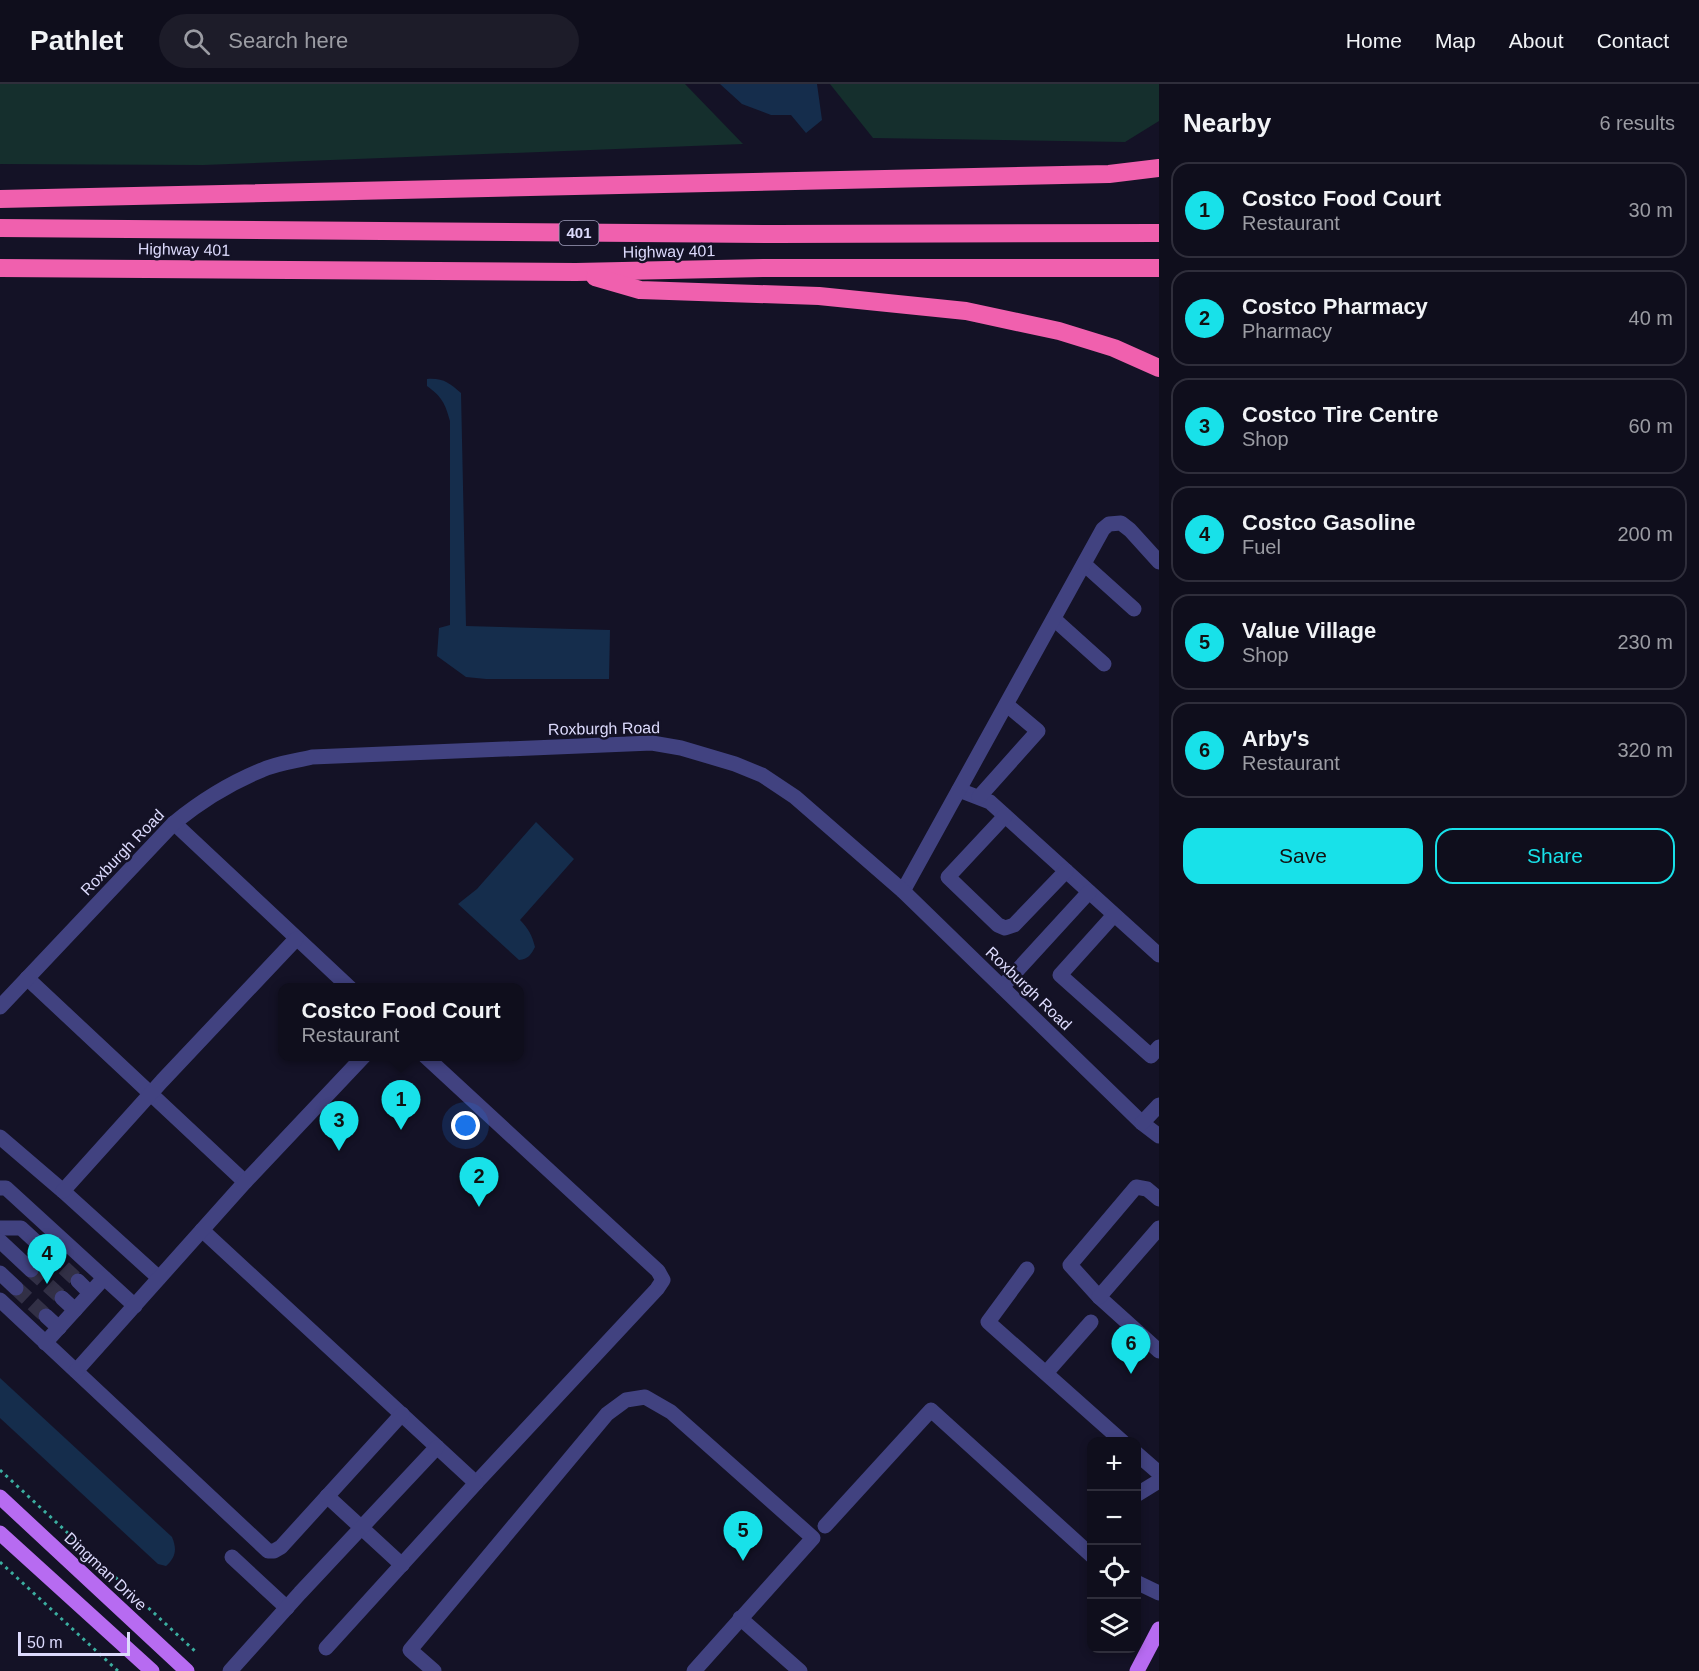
<!DOCTYPE html>
<html lang="en">
<head>
<meta charset="utf-8">
<style>
  body { margin:0; font-family:Arial,sans-serif; background:#1d1c29; color:#f1f3f6 }
  .controls { position:absolute; right:18px; bottom:18px; display:grid; overflow:hidden; border-radius:12px; box-shadow:0 3px 9px #0003 }
  .controls button { width:54px; height:54px; display:grid; place-items:center; padding:0; border:0; border-bottom:2px solid #2f2e3b; background:#0f0e1c; color:#f1f3f6; font:30px sans-serif }
  .scale { position:absolute; left:18px; bottom:15px; width:112px; box-sizing:border-box; padding-left:6px; border:3px solid #dcdafc; border-top:0; font-size:16px; line-height:21px; white-space:nowrap; color:#dcdafc; -webkit-text-stroke:4px #141226; paint-order:stroke }
  .you { position:absolute; left:466px; top:1042px; width:21px; height:21px; margin:-15px; border:4px solid #fff; border-radius:50%; background:#1a73e8; box-shadow:0 0 0 9px #1a73e833 }
  .badge { display:grid; place-items:center; width:39px; height:39px; border-radius:50%; background:#18e1e9; color:#111; font-size:20px; font-weight:700 }
  .pin { position:absolute; translate:-50% -50px; filter:drop-shadow(0 2px 3px #0008) }
  .pin::after { content:''; position:absolute; top:32px; width:21px; height:18px; background:inherit; clip-path:polygon(0 0,100% 0,50% 100%) }
  .popup { position:absolute; left:278px; top:899px; width:246px; height:78px; box-sizing:border-box; display:grid; place-content:center; border-radius:12px; background:#0f0e1c; filter:drop-shadow(0 2px 4px #0005); font-size:20px; white-space:nowrap; color:#9b9ca3 }
  .popup b { font-size:22px; color:#f1f3f6 }
  .popup::after { content:''; position:absolute; left:50%; top:100%; margin-left:-12px; border:12px solid transparent; border-top-color:#0f0e1c }
  .list { margin:0; padding:0; list-style:none }
  h2 { display:flex; justify-content:space-between; align-items:center; height:78px; margin:0; padding:0 24px; font-size:26px }
  h2 small { font-size:20px; font-weight:400; color:#9b9ca3 }
  .list li { display:grid; grid-template-columns:39px 1fr auto; gap:18px; align-items:center; box-sizing:border-box; height:96px; margin:0 12px 12px; padding:0 12px; border:2px solid #2f2e3b; border-radius:18px }
  .list b { display:block; font-size:22px; white-space:nowrap }
  .list p { margin:0; font-size:20px; white-space:nowrap; color:#9b9ca3 }
  .list em { font-size:20px; font-style:normal; color:#9b9ca3 }
  .actions { display:flex; gap:12px; padding:18px 24px }
  .actions a { flex:1; padding:14px 0; border:2px solid #18e1e9; border-radius:18px; text-align:center; font-size:21px; color:#18e1e9 }
  .actions .main { background:#18e1e9; color:#111 }
  .icon { flex:none; width:33px; height:33px; fill:none; stroke:currentColor; stroke-width:2; stroke-linecap:round; stroke-linejoin:round }
  .map { position:relative; flex:none; width:1159px; height:1587px; overflow:hidden }
  header { display:flex; align-items:center; gap:36px; box-sizing:border-box; height:84px; padding:0 30px; background:#0f0e1c; border-bottom:2px solid #2f2e3b }
  header strong { font-size:28px }
  nav { display:flex; gap:33px; margin-inline-start:auto; font-size:21px }
  .search { width:420px; height:54px; background:#1d1c29; display:flex; align-items:center; gap:15px; box-sizing:border-box; padding:0 21px; border-radius:33px; color:#9b9ca3; font-size:22px }
  main { display:flex }
  aside { flex:1; background:#0f0e1c }
  .map>svg:first-child { display:block }
  .green { fill:#152f2d }
  .water { fill:#152d4c }
  .lines { fill:none; stroke-linecap:round; stroke-linejoin:round }
  .minor-tunnel { stroke:#323046; stroke-width:15; stroke-dasharray:15 8; stroke-linecap:butt }
  .path { stroke:#3baea0; stroke-width:3; stroke-dasharray:3 4.5; stroke-linecap:butt }
  .minor { stroke:#414280; stroke-width:15 }
  .major { stroke:#b76bf1; stroke-width:15 }
  .highway { stroke:#f060ae; stroke-width:18 }
  .labels { text-anchor:middle; stroke-width:5; stroke-linejoin:round; paint-order:stroke }
  .shield { fill:#141226; stroke:#a09ebc; stroke-width:1.5 }
  .shield-label { font-size:15px; font-weight:bold; fill:#dcdafc }
  .street-label { font-size:16px; fill:#dcdafc; stroke:#141226 }
</style>
</head>
<body>
<header>
<strong>Pathlet</strong>
<div class="search"><svg class="icon" aria-label="search" viewBox="0 0 24 24"><circle cx="10" cy="10" r="6"/><path d="M15 15l6 6"/></svg>Search here</div>
<nav><a>Home</a><a>Map</a><a>About</a><a>Contact</a></nav>
</header>
<main>
<div class="map">
<svg width="1159" height="1587" viewBox="0 0 1159 1587">
  <rect width="100%" height="100%" fill="#141226"/>
  <!-- green -->
  <g class="green">
    <path d="M0,0H685L743,60L203,81L0,80Z"/>
    <path d="M830,0H1159V37L1125,58L873,54Z"/>
  </g>
  <!-- water -->
  <g class="water">
    <path d="M720,0H817L822,36L806,49L791,31H771L742,20Z"/>
    <path d="M427,295C444,294 449,299 461,309L466,542L610,546L609,595H486L466,593L437,572L439,544L450,541V337C445,319 442,313 427,302Z"/>
    <path d="M536,738L574,775L520,836C528,844 532,851 535,863C531,871 528,875 519,876L458,820L477,805Z"/>
    <path d="M0,1294L172,1453C177,1465 176,1473 166,1482L158,1480L0,1334Z"/>
  </g>
  <g class="lines">
    <!-- minor-tunnel -->
    <g class="minor-tunnel">
      <path d="M47,1168L78,1197"/>
      <path d="M31,1186L62,1214"/>
      <path d="M16,1204L46,1232"/>
    </g>
    <!-- path -->
    <g class="path">
      <path d="M0,1386L197,1569"/>
      <path d="M0,1478L118,1587"/>
    </g>
    <!-- minor -->
    <g class="minor">
      <path d="M1084,480L1134,525"/>
      <path d="M1054,535L1104,580"/>
      <path d="M959,706L990,718L1159,871"/>
      <path d="M979,713L1038,647L1007,621"/>
      <path d="M1005,732L948,793L998,841L1005,844L1014,841L1066,787"/>
      <path d="M174,739L350,904"/>
      <path d="M903,807L1103,445L1109,440L1121,439L1130,446L1159,478"/>
      <path d="M1114,831L1060,891L1151,972L1159,963"/>
      <path d="M27,894L245,1098"/>
      <path d="M1002,903L1089,808"/>
      <path d="M0,923L174,739C201,717 230,699 262,686C277,679 296,677 312,673L652,659L681,664L735,680L762,691L795,713L903,807L1142,1039L1159,1052"/>
      <path d="M425,972L658,1187L663,1196L657,1205L476,1399"/>
      <path d="M1142,1039L1159,1021"/>
      <path d="M0,1053L63,1107L159,1194"/>
      <path d="M0,1104H6L135,1222"/>
      <path d="M63,1107L162,997L296,855"/>
      <path d="M1159,1115L1147,1105L1136,1103L1070,1181L1099,1213L1159,1267"/>
      <path d="M0,1144H21L47,1168"/>
      <path d="M202,1146L476,1399L326,1564"/>
      <path d="M0,1157L31,1186"/>
      <path d="M1027,1185L988,1238L1123,1358"/>
      <path d="M0,1189L16,1204"/>
      <path d="M78,1197L90,1209"/>
      <path d="M1099,1213L1159,1144"/>
      <path d="M62,1214L75,1226"/>
      <path d="M0,1216L268,1467H274L281,1463L402,1330"/>
      <path d="M46,1232L59,1244"/>
      <path d="M45,1259L104,1194"/>
      <path d="M76,1287L245,1098L364,972"/>
      <path d="M1046,1289L1091,1238"/>
      <path d="M1136,1369L1159,1389"/>
      <path d="M1136,1411L1159,1397"/>
      <path d="M327,1412L402,1481"/>
      <path d="M825,1442L931,1326L1092,1472"/>
      <path d="M232,1473L287,1524"/>
      <path d="M1136,1498L1159,1509"/>
      <path d="M740,1534L800,1587"/>
      <path d="M230,1587L300,1509L437,1363"/>
      <path d="M434,1587L410,1566L607,1330L626,1316L645,1313L671,1328L813,1454L694,1587"/>
    </g>
    <!-- major -->
    <g class="major">
      <path d="M0,1413L187,1587"/>
      <path d="M0,1449L152,1587"/>
      <path d="M1137,1587L1159,1545"/>
    </g>
    <!-- highway -->
    <g class="highway">
      <path d="M0,115L1109,90L1159,84"/>
      <path d="M0,144L777,150L1159,149"/>
      <path d="M0,184L576,188L763,184H1159"/>
      <path d="M595,193L640,206L819,212L966,227L1059,247L1114,264L1159,284"/>
    </g>
  </g>
  <g class="labels">
    <!-- shield labels -->
    <rect class="shield" x="559.5" y="137" width="39" height="24" rx="4.5"/>
    <g class="shield-label">
      <text x="579" y="154">401</text>
    </g>
    <!-- street labels -->
    <g class="street-label">
      <text transform="translate(184 165) rotate(1)" y="6">Highway 401</text>
      <text transform="translate(669 167) rotate(-1)" y="6">Highway 401</text>
      <text transform="translate(604 644) rotate(-1)" y="6">Roxburgh Road</text>
      <text transform="translate(122 768) rotate(-46)" y="6">Roxburgh Road</text>
      <text transform="translate(1029 904) rotate(44)" y="6">Roxburgh Road</text>
      <text transform="translate(106 1487) rotate(43)" y="6">Dingman Drive</text>
    </g>
  </g>
</svg>
<div class="controls">
<button>+</button>
<button>−</button>
<button><svg class="icon" aria-label="locate" viewBox="0 0 24 24"><circle cx="12" cy="12" r="6"/><path d="M12 2v4M12 18v4M2 12h4M18 12h4"/></svg></button>
<button><svg class="icon" aria-label="layers" viewBox="0 0 24 24"><path d="M12 4l9 5-9 5-9-5zM3 14l9 5 9-5"/></svg></button>
</div>
<div class="scale">50 m</div>
<div class="you"></div>
<div class="pin badge" style="left:401px;top:1046px">1</div>
<div class="popup"><b>Costco Food Court</b>Restaurant</div>
<div class="pin badge" style="left:479px;top:1123px">2</div>
<div class="pin badge" style="left:339px;top:1067px">3</div>
<div class="pin badge" style="left:47px;top:1200px">4</div>
<div class="pin badge" style="left:743px;top:1477px">5</div>
<div class="pin badge" style="left:1131px;top:1290px">6</div>
</div>
<aside>
<h2>Nearby<small>6 results</small></h2>
<ul class="list">
<li><span class="badge">1</span><div><b>Costco Food Court</b><p>Restaurant</p></div><em>30 m</em></li>
<li><span class="badge">2</span><div><b>Costco Pharmacy</b><p>Pharmacy</p></div><em>40 m</em></li>
<li><span class="badge">3</span><div><b>Costco Tire Centre</b><p>Shop</p></div><em>60 m</em></li>
<li><span class="badge">4</span><div><b>Costco Gasoline</b><p>Fuel</p></div><em>200 m</em></li>
<li><span class="badge">5</span><div><b>Value Village</b><p>Shop</p></div><em>230 m</em></li>
<li><span class="badge">6</span><div><b>Arby's</b><p>Restaurant</p></div><em>320 m</em></li>
</ul>
<div class="actions"><a class="main">Save</a><a>Share</a></div>
</aside>
</main>
</body>
</html>
